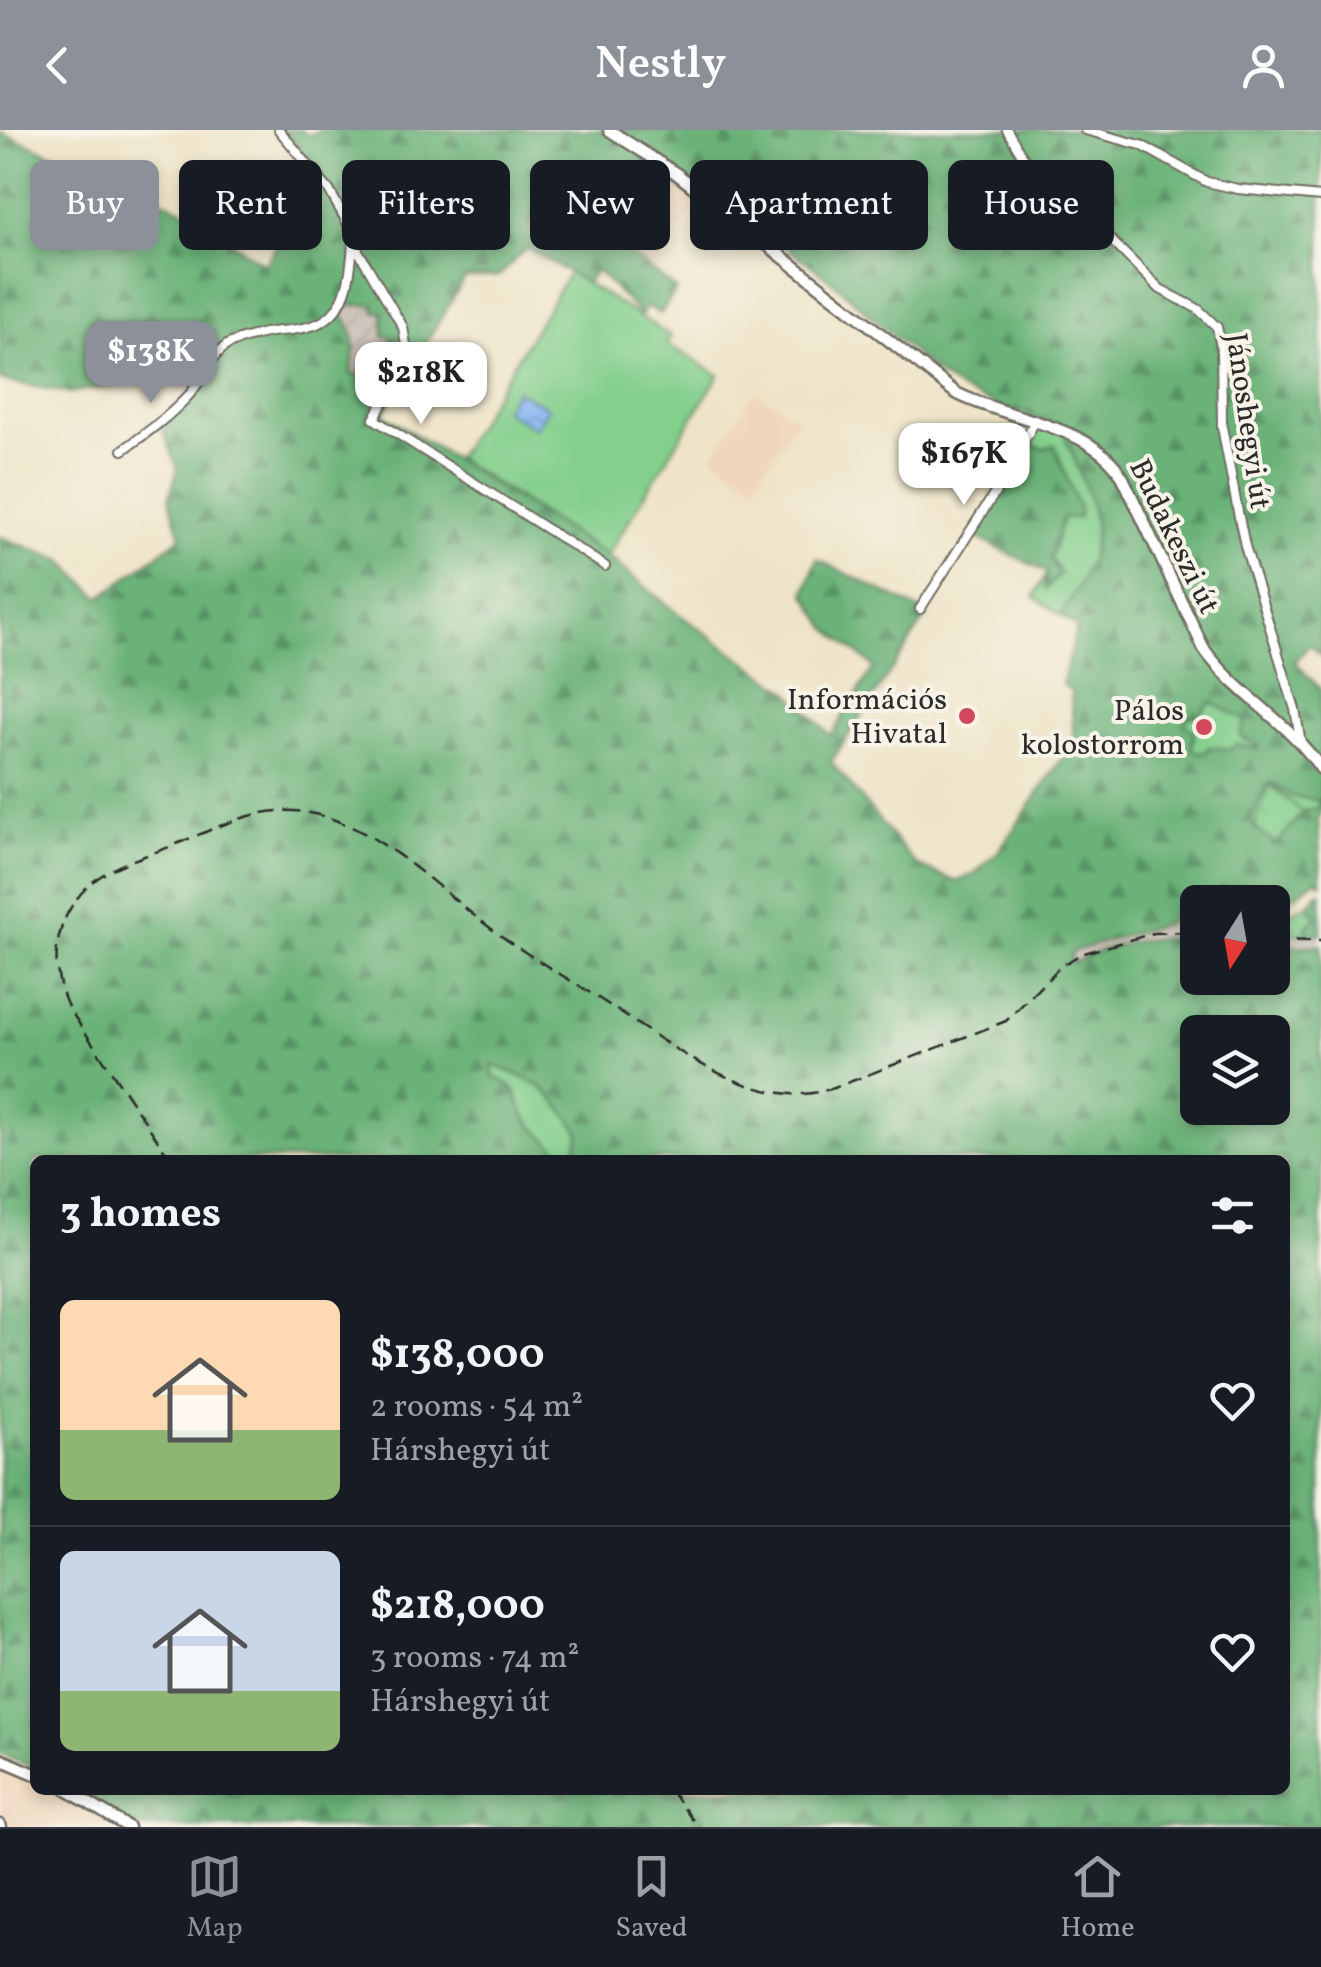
<!DOCTYPE html>
<html lang="en">
<head>
<meta charset="utf-8">
<style>
  body { margin:0; font-family:Vollkorn,serif; background:#20242c; color:#f1f3f6; height:100vh; display:flex; flex-direction:column; font-size:38px; white-space:nowrap }
  * { box-sizing:border-box; margin:0 }
  p { font-size:32px; color:#9ea1a6 }
  .icon { flex:none; width:55px; height:55px; fill:none; stroke:currentColor; stroke-width:2; stroke-linecap:round; stroke-linejoin:round }
  .map { position:relative; flex:1; overflow:hidden }
  .drawer { position:absolute; left:30px; top:1025px; width:1260px; height:640px; display:flex; flex-direction:column; background:#171b24; border-radius:15px; box-shadow:0 5px 15px #0003 }
  .drawer>* { flex:none }
  .guide { position:absolute; left:30px; top:30px; width:1262px; height:90px; display:flex; gap:20px }
  .needle { width:65px; rotate:191deg }
  .controls { position:absolute; left:1180px; top:755px; display:grid; gap:20px }
  .controls a { display:grid; place-items:center; width:110px; height:110px; border-radius:15px; background:#171b24; box-shadow:0 5px 15px #0003; font-size:50px }
  .price { position:absolute; translate:-50% -85px; padding:0 22px; border-radius:20px; background:#fff; color:#222; font-size:32px; line-height:65px; filter:drop-shadow(0 2px 5px #0008) }
  .price::after { content:''; position:absolute; left:50%; top:60px; width:30px; height:22px; margin-left:-15px; background:inherit; clip-path:polygon(0 0,100% 0,50% 100%) }
  .price.on { background:#8c9099; color:#fff }
  ul { padding:0; list-style:none }
  li { display:flex; align-items:center; gap:30px; height:250px; padding:0 30px }
  li+li { border-top:2px solid #363941 }
  li span { display:grid; place-items:center; flex:none; width:280px; height:200px; border-radius:15px; color:#555 }
  li>.icon { margin-inline-start:auto }
  span .icon { width:120px; height:120px; fill:#fffc; stroke-width:1 }
  li b { font-size:42px }
  h2 { display:flex; justify-content:space-between; align-items:center; height:120px; padding:0 30px; font-size:42px }
  .pill { padding:0 35px; border-radius:15px; background:#171b24; box-shadow:0 5px 15px #0003; font-size:35px; line-height:90px }
  .pill.on { background:#8c9099; color:#fff }
  header { display:flex; justify-content:space-between; align-items:center; height:130px; padding:0 30px; background:#8c9099; color:#fff; font-size:45px; font-weight:600 }
  .menu { display:flex; justify-content:space-around; align-items:center; height:140px; border-top:2px solid #363941; background:#171b24; font-size:28px; color:#9ea1a6 }
  .menu a { display:grid; justify-items:center; gap:5px }
  .menu .on { color:#8c9099 }
  .map>svg:first-child { display:block }
  .built { fill:#f0d6bc }
  .industrial { fill:url(#industrial-furrows) }
  .railway { fill:#cec2b9 }
  .green { fill:#83cf8c; stroke:#577d5c; stroke-width:2.5 }
  .forest { fill:url(#forest-firs); stroke:#4a6e52; stroke-width:2.5; fill-rule:evenodd }
  .park { fill:url(#park-crowns); stroke:#577d5c; stroke-width:2.5 }
  .water { fill:url(#water-waves); stroke:#5a7290; stroke-width:2.5 }
  .lines { fill:none; stroke-linecap:round; stroke-linejoin:round }
  .street-casing { stroke:#706c62; stroke-width:12 }
  .secondary-casing { stroke:#706c62; stroke-width:15 }
  .street { stroke:#fff; stroke-width:8 }
  .secondary { stroke:#fff; stroke-width:10 }
  .rail { stroke:#2b2b2b; stroke-width:2.5; stroke-dasharray:15 8; stroke-linecap:butt }
  .poi-dot { fill:#d1495b; stroke:#f7f3e8; stroke-width:4 }
  .labels { text-anchor:middle; stroke-width:8; stroke-linejoin:round; paint-order:stroke }
  .street-label { font-size:30px; fill:#2b2b2b; stroke:#f7f3e8 }
  .poi-label { font-size:30px; fill:#2b2b2b; stroke:#f7f3e8; text-anchor:end }
</style>
</head>
<body>
<header><svg class="icon" aria-label="back" viewBox="0 0 24 24"><path d="M15 5l-7 7 7 7"/></svg>Nestly<svg class="icon" aria-label="person" viewBox="0 0 24 24"><circle cx="12" cy="8" r="4"/><path d="M4 21q1-7 8-7t8 7"/></svg></header>
<div class="map">
<svg width="1321" height="1697" viewBox="0 0 1321 1697">
  <defs>
    <pattern id="industrial-furrows" width="10" height="10" patternUnits="userSpaceOnUse" patternTransform="scale(2.5)"><rect width="10" height="10" fill="#cec2b9"/><path d="M-1 1l2-2M0 10L10 0M9 11l2-2" fill="none" stroke="#b1a79f"/></pattern>
    <pattern id="forest-firs" width="22" height="20" patternUnits="userSpaceOnUse" patternTransform="scale(2.5)"><rect width="22" height="20" fill="#6ab278"/><path d="M5 1l3.5 6h-7zM16 11l3.5 6h-7z" fill="#579163"/></pattern>
    <pattern id="park-crowns" width="20" height="18" patternUnits="userSpaceOnUse" patternTransform="scale(2.5)"><rect width="20" height="18" fill="#83cf8c"/><path d="M2 6a3 3 0 1 1 6 0M12 15a3 3 0 1 1 6 0" fill="none" stroke="#71b279"/></pattern>
    <pattern id="water-waves" width="16" height="10" patternUnits="userSpaceOnUse" patternTransform="scale(2.5)"><rect width="16" height="10" fill="#89b8f4"/><path d="M0 5q4-4 8 0t8 0" fill="none" stroke="#7096c6"/></pattern>
  </defs>
  <rect width="100%" height="100%" fill="#f7f3e8"/>
  <filter id="ink" filterUnits="userSpaceOnUse"><feTurbulence type="fractalNoise" baseFrequency=".01" numOctaves="2"/><feDisplacementMap in="SourceGraphic" scale="20" xChannelSelector="R" yChannelSelector="G"/><feConvolveMatrix kernelMatrix="1 2 1 2 8 2 1 2 1" color-interpolation-filters="sRGB"/></filter>
  <filter id="wash" filterUnits="userSpaceOnUse"><feTurbulence type="fractalNoise" baseFrequency=".0048" numOctaves="4" result="noise"/><feDisplacementMap in="SourceGraphic" scale="40" xChannelSelector="R" yChannelSelector="G"/><feGaussianBlur stdDeviation="2.25" result="paint"/><feColorMatrix in="noise" values="0 0 0 0 0 0 0 0 0 0 0 0 0 0 0 0 0 1.4 0 .05"/><feComposite in="paint" operator="in"/></filter>
  <g filter="url(#wash)">
    <rect width="100%" height="100%" fill="#efe4c8"/>
    <!-- built -->
    <g class="built">
      <path d="M 674,52 L 699,71 L 653,142 L 628,123 Z"/>
      <path d="M 756,261 L 798,289 L 754,354 L 712,326 Z"/>
      <path d="M 0,1633 L 35,1649 L 35,1660 L 56,1660 L 116,1697 L 9,1697 L 0,1682 Z"/>
    </g>
    <!-- industrial -->
    <path class="industrial" d="M 347,175 L 375,175 L 383,182 L 384,207 L 392,207 L 395,228 L 383,247 L 351,245 L 355,218 L 352,197 L 343,186 Z"/>
    <!-- railway -->
    <g class="railway">
      <path d="M 1178,772 L 1197,773 L 1197,810 L 1147,809 L 1070,832 L 1073,821 L 1168,793 Z"/>
      <path d="M 1272,801 L 1321,804 L 1321,815 L 1273,818 Z"/>
    </g>
    <!-- green -->
    <g class="green">
      <path d="M 569,143 L 671,206 L 667,214 L 719,245 L 607,426 L 456,328 Z"/>
      <path d="M 1018,280 L 1061,296 C 1094,379 1117,405 1060,485 L 1034,467 L 1044,448 L 1046,457 L 1058,439 L 1050,429 L 1063,387 L 1044,319 L 1028,314 L 1035,301 L 1012,293 Z"/>
      <path d="M 1210,572 L 1245,590 L 1243,609 L 1260,615 L 1258,619 L 1237,614 L 1230,619 L 1209,617 L 1206,624 L 1196,622 L 1192,617 L 1194,606 L 1184,595 L 1189,587 L 1198,586 Z"/>
      <path d="M 1271,653 L 1288,662 L 1319,669 L 1319,677 L 1261,698 L 1250,692 L 1265,658 Z"/>
      <path d="M 1307,775 L 1317,787 L 1306,797 L 1306,804 L 1273,801 L 1272,786 L 1285,786 Z"/>
      <path d="M 491,935 C 540,951 551,961 580,1003 L 574,1025 L 568,1030 C 556,1016 537,1004 527,989 C 512,966 524,958 493,947 Z"/>
    </g>
    <!-- forest -->
    <g class="forest">
      <path d="M 283,0 L 301,0 L 307,6 L 319,0 L 1321,0 L 1321,525 L 1310,514 L 1295,532 L 1321,560 L 1321,679 L 1318,689 L 1321,753 L 1317,749 C 1298,765 1276,782 1251,771 C 1243,767 1239,761 1230,758 L 1223,761 L 1221,772 L 1179,773 L 1168,793 L 1074,821 L 1070,826 L 1073,833 C 1109,813 1156,805 1197,810 L 1198,848 L 1272,848 L 1273,818 L 1321,815 L 1321,1697 L 135,1697 L 76,1660 L 1285,1660 L 1285,1030 L 35,1030 L 35,1639 L 0,1623 L 0,407 L 62,430 L 100,468 L 181,407 L 169,367 L 178,339 L 160,293 L 192,262 L 204,241 L 197,235 L 168,255 L 143,251 L 68,263 L 0,250 L 0,2 L 183,79 L 265,135 L 301,73 L 312,33 ZM 673,53 L 699,71 L 709,59 L 833,152 L 940,247 L 962,261 L 1010,281 L 1015,279 L 1061,296 C 1094,380 1117,405 1060,485 L 1077,497 L 1062,554 L 1071,561 L 1074,611 L 998,722 L 974,744 L 957,752 L 916,735 L 831,632 L 928,484 L 817,429 L 805,463 L 827,498 L 874,537 L 831,606 L 789,562 L 680,485 L 607,426 L 383,284 L 465,148 L 499,146 L 527,118 L 586,153 L 596,140 L 641,185 L 647,176 L 660,184 L 677,160 L 629,123 ZM 347,175 L 375,175 L 375,182 L 383,182 L 384,207 L 392,207 L 395,228 L 383,247 L 351,244 C 355,222 358,204 343,186 ZM 1211,572 L 1245,590 L 1240,606 L 1259,615 L 1258,619 L 1237,614 L 1230,619 L 1209,617 L 1205,623 L 1196,622 L 1192,617 L 1194,601 L 1184,594 L 1189,587 L 1198,586 ZM 1271,653 L 1293,667 L 1319,670 L 1319,677 L 1302,682 L 1277,713 L 1261,704 L 1250,691 L 1265,658 ZM 1198,902 L 1272,902 L 1272,978 L 1198,978 ZM 492,935 C 540,950 552,962 580,1003 L 574,1025 L 568,1029 C 556,1016 537,1003 527,989 C 512,966 524,958 493,947 Z"/>
      <path d="M 1028,314 L 1044,319 L 1054,315 L 1079,379 L 1079,388 L 1063,387 L 1050,429 L 1060,444 L 1046,459 L 1046,442 L 974,406 Z"/>
      <path d="M 1321,761 L 1321,804 L 1306,804 L 1306,797 L 1317,787 L 1307,775 Z"/>
    </g>
    <!-- park -->
    <path class="park" d="M 1270,655 L 1303,682 L 1277,713 L 1261,704 L 1255,695 Z"/>
    <!-- water -->
    <path class="water" d="M 516,260 L 548,278 L 536,298 L 504,280 Z"/>
  </g>
  <g filter="url(#ink)">
    <g class="lines">
      <!-- street casing -->
      <g class="street-casing">
        <g id="street">
          <path d="M 279,0 L 329,60 L 347,92 L 353,112 L 403,197 L 408,227 L 374,289 L 605,436"/>
          <path d="M 1007,0 L 1032,42 L 1052,66 L 1111,110 L 1160,159 L 1198,179 L 1217,197 L 1221,217 L 1222,297 L 1238,382 L 1245,416 L 1295,579 L 1301,613"/>
          <path d="M 1085,0 L 1141,15 L 1207,52 L 1238,59 L 1321,67"/>
          <path d="M 123,320 C 147,303 170,286 189,265 C 204,249 209,228 227,215 C 238,209 253,206 265,203 C 280,200 296,201 311,196 C 348,186 351,144 353,112"/>
          <path d="M 920,479 L 1004,349 L 1034,293"/>
        </g>
      </g>
      <!-- secondary casing -->
      <g class="secondary-casing">
        <g id="secondary">
          <path d="M 609,0 L 677,44 L 956,263 C 1008,290 1093,294 1123,348 L 1204,519 C 1236,564 1290,592 1321,639"/>
          <path d="M 0,1629 L 35,1644"/>
          <path d="M 67,1660 L 128,1697"/>
          <path d="M 0,1695 L 1,1697"/>
        </g>
      </g>
      <!-- street -->
      <use href="#street" class="street"/>
      <!-- secondary -->
      <use href="#secondary" class="secondary"/>
      <!-- rail -->
      <g class="rail">
        <path d="M 1272,810 L 1321,811"/>
        <path d="M 171,1030 L 68,877 C 49,836 53,793 85,759 C 110,733 147,727 179,713 C 216,698 254,678 295,681 C 373,688 433,756 493,800 C 525,824 561,844 595,866 C 651,901 714,954 782,963 C 800,966 817,963 834,958 L 1006,891 L 1061,836 L 1081,824 L 1154,803 L 1198,802"/>
        <path d="M 670,1660 L 698,1697"/>
      </g>
    </g>
  </g>
  <!-- markers -->
  <g class="poi-dot">
    <circle cx="967" cy="586" r="10"/>
    <circle cx="1204" cy="597" r="10"/>
  </g>
  <g class="labels">
    <!-- street labels -->
    <g class="street-label">
      <text transform="translate(1249 291) rotate(82)" y="10">Jánoshegyi út</text>
      <text transform="translate(1175 406) rotate(64)" y="10">Budakeszi út</text>
    </g>
    <!-- poi labels -->
    <g class="poi-label">
      <text x="947" y="579">Információs<tspan x="947" dy="34">Hivatal</tspan></text>
      <text x="1184" y="590">Pálos<tspan x="1184" dy="34">kolostorrom</tspan></text>
    </g>
  </g>
</svg>
<div class="controls">
<a><svg class="needle" viewBox="-14 -14 28 28"><path d="M0-13l5 13h-10z" fill="#e53935"/><path d="M0 13l5-13h-10z" fill="#9ea1a6"/></svg></a>
<a><svg class="icon" aria-label="layers" viewBox="0 0 24 24"><path d="M12 4l9 5-9 5-9-5zM3 14l9 5 9-5"/></svg></a>
</div>
<b class="price on" style="left:151px;top:276px">$138K</b>
<b class="price" style="left:421px;top:297px">$218K</b>
<b class="price" style="left:964px;top:378px">$167K</b>
<div class="guide">
<a class="pill on">Buy</a>
<a class="pill">Rent</a>
<a class="pill">Filters</a>
<a class="pill">New</a>
<a class="pill">Apartment</a>
<a class="pill">House</a>
</div>
<section class="drawer">
<h2>3 homes<svg class="icon" aria-label="filters" viewBox="0 0 24 24"><path d="M4 7h16M4 17h16"/><circle cx="9" cy="7" r="2"/><circle cx="15" cy="17" r="2"/></svg></h2>
<ul>
<li><span style="background:linear-gradient(#ffd9b3 65%,#8fb573 0)"><svg class="icon" aria-label="home" viewBox="0 0 24 24"><path d="M3 11l9-7 9 7M6 9v11h12V9"/></svg></span><div><b>$138,000</b><p>2 rooms · 54 m²</p><p>Hárshegyi út</p></div><svg class="icon" aria-label="heart" viewBox="0 0 24 24"><path d="M12 20l-8-8c-3-5 5-10 8-4 3-6 11-1 8 4z"/></svg></li>
<li><span style="background:linear-gradient(#c9d6e8 70%,#8fb573 0)"><svg class="icon" aria-label="home" viewBox="0 0 24 24"><path d="M3 11l9-7 9 7M6 9v11h12V9"/></svg></span><div><b>$218,000</b><p>3 rooms · 74 m²</p><p>Hárshegyi út</p></div><svg class="icon" aria-label="heart" viewBox="0 0 24 24"><path d="M12 20l-8-8c-3-5 5-10 8-4 3-6 11-1 8 4z"/></svg></li>
</ul>
</section>
</div>
<nav class="menu">
<a class="on"><svg class="icon" aria-label="map" viewBox="0 0 24 24"><path d="M3 6l6-2 6 2 6-2v14l-6 2-6-2-6 2zM9 4v14M15 6v14"/></svg>Map</a>
<a><svg class="icon" aria-label="saved" viewBox="0 0 24 24"><path d="M7 4h10v16l-5-4-5 4z"/></svg>Saved</a>
<a><svg class="icon" aria-label="home" viewBox="0 0 24 24"><path d="M3 11l9-7 9 7M6 9v11h12V9"/></svg>Home</a>
</nav>
</body>
</html>
